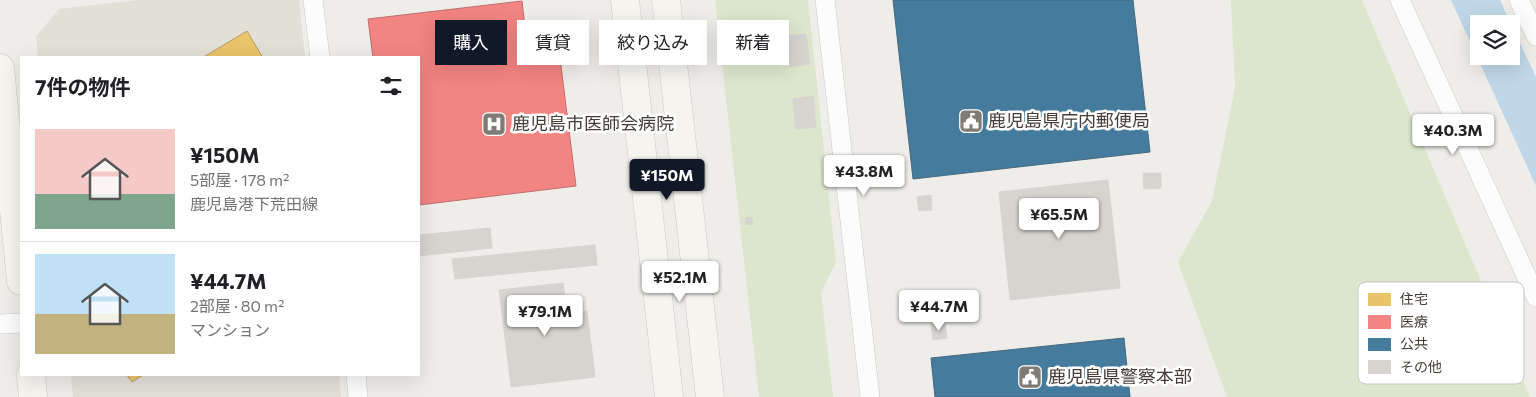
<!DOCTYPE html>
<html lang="ja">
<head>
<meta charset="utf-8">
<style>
  body { margin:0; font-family:Commissioner,"Noto Sans JP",sans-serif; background:#f6f6f6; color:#202124; height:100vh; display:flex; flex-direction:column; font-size:19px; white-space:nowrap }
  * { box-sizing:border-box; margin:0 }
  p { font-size:16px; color:#757577 }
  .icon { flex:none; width:28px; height:28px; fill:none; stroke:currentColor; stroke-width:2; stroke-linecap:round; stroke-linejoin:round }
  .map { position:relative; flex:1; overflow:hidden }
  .side { position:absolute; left:20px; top:56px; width:400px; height:320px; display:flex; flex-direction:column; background:#fff; border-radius:0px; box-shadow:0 5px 20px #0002 }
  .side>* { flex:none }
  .banner { position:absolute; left:435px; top:20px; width:475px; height:45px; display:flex; gap:10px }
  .controls { position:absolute; left:1470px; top:15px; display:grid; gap:10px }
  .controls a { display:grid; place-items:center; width:50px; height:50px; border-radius:0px; background:#fff; box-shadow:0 5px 20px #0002; font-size:25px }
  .price { position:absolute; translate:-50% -42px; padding:0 11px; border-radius:5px; background:#fff; color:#222; font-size:16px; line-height:32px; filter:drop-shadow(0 1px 2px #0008) }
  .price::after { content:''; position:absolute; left:50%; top:30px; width:15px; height:11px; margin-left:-8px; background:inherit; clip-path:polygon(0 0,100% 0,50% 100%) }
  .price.current { background:#111827; color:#fff }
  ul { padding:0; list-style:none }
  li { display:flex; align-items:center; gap:15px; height:125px; padding:0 15px }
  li+li { border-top:1px solid #e0e0e0 }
  li span { display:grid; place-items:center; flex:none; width:140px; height:100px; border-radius:0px; color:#555 }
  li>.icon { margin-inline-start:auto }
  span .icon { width:60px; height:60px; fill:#fffc; stroke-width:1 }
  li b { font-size:21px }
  h2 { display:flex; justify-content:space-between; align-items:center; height:60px; padding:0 15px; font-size:21px }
  .pill { padding:0 18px; border-radius:0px; background:#fff; box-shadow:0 5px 20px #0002; font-size:18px; line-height:45px }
  .pill.current { background:#111827; color:#fff }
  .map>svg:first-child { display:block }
  .residential { fill:#e2dfd7 }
  .green { fill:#dce6cc }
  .water { fill:#bfd7e8 }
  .homes { fill:#e9c46a; stroke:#b79c5b }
  .health { fill:#f28482; stroke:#be6f6c }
  .public { fill:#457b9d; stroke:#44697e }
  .building { fill:#d7d4d0; stroke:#d7d4cf }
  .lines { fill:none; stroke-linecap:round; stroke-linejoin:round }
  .street-casing { stroke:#cccac7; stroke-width:20 }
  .secondary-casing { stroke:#ccc9c1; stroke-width:29 }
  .street { stroke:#fdfcfc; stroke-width:19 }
  .secondary { stroke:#f5f4ef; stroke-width:28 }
  .labels { text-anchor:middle; stroke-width:5; stroke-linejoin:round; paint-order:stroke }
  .poi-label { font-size:18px; fill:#433e37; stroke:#fff; text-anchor:start }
  .key { fill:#fff; stroke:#c7c5c3; stroke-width:1 }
  .key-label { font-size:14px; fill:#433e37 }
</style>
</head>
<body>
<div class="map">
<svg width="1536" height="397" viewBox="0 0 1536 397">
  <rect width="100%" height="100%" fill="#efede9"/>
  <!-- residential -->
  <g class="residential">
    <path d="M 137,0 L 299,0 L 305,57 L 38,57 L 36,36 L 59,9 Z"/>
    <path d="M 71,375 L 339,375 L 341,397 L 73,397 Z"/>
  </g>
  <!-- green -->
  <g class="green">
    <path d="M 715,0 L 808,0 L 836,263 L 821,292 L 833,397 L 759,397 Z"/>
    <path d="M 1231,0 L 1362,0 L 1530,397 L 1227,397 L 1178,262 L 1212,201 L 1235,88 Z"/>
  </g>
  <!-- water -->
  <path class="water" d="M 1451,0 L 1500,0 L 1511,24 L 1479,24 L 1479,56 L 1511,56 L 1511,24 L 1536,77 L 1536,186 Z"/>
  <!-- homes -->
  <g class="homes">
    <path d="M 247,31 L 263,58 L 202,58 Z"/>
    <path d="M 127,375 L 143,375 L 132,382 Z"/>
  </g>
  <!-- health -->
  <path class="health" d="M 522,1 L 529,62 L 560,58 L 576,186 L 419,205 L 419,58 L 373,58 L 368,19 Z"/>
  <!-- public -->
  <g class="public">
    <path d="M 893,0 L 1133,0 L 1150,152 L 913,179 Z"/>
    <path d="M 1124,338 L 1130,397 L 935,397 L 931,358 Z"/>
  </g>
  <!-- building -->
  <g class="building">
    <path d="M 806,34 L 810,64 L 790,67 L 786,36 Z"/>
    <path d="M 813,96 L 816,127 L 796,129 L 793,99 Z"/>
    <path d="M 1143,173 L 1161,173 L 1161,188 L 1144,189 Z"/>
    <path d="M 1108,180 L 1120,288 L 1010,300 L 999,192 Z"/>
    <path d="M 931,195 L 932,210 L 919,211 L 917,197 Z"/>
    <circle cx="749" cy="221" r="4"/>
    <path d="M 490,228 L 492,248 L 419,256 L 419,235 Z"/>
    <path d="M 595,245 L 597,265 L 455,279 L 452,259 Z"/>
    <path d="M 563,283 L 567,313 L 587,311 L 595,377 L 511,387 L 499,290 Z"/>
    <path d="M 945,324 L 947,338 L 933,340 L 931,325 Z"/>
  </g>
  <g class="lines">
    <!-- street casing -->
    <g class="street-casing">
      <g id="street">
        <path d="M 313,0 L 320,58"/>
        <path d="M 825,0 L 870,397"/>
        <path d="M 1400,0 L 1536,297"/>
        <path d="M 1519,0 L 1536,36"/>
        <path d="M 0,324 L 21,323"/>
        <path d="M 356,375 L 358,397"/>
      </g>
    </g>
    <!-- secondary casing -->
    <g class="secondary-casing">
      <g id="secondary">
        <path d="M 625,0 L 669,397"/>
        <path d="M 666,0 L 710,397"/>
        <path d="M 0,68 L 21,281"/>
        <path d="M 31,375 L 33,397"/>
      </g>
    </g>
    <!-- street -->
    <use href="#street" class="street"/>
    <!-- secondary -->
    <use href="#secondary" class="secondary"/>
  </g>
  <!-- icons -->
  <defs>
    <g id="civic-square" transform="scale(1.25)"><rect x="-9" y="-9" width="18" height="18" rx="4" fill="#7f7b75" stroke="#fff"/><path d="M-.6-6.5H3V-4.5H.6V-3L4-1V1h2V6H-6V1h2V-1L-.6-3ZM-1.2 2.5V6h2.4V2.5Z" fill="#fff"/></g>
    <g id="hospital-square" transform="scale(1.25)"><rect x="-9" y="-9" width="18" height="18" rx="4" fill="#7f7b75" stroke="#fff"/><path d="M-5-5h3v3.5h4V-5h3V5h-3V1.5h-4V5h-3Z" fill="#fff"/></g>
  </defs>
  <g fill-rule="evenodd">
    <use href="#civic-square" x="971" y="121"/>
    <use href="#hospital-square" x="494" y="124"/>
    <use href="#civic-square" x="1030" y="377"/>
  </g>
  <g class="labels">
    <!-- poi labels -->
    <g class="poi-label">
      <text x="988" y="127">鹿児島県庁内郵便局</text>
      <text x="512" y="130">鹿児島市医師会病院</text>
      <text x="1048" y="383">鹿児島県警察本部</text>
    </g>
  </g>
  <!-- legend -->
  <rect x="1358" y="282" width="166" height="102" rx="8" class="key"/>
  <rect x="1368" y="293" width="23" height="13" fill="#e9c46a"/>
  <rect x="1368" y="315" width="23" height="14" fill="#f28482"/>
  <rect x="1368" y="338" width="23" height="13" fill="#457b9d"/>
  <rect x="1368" y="360" width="23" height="14" fill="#d7d4d0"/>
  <g class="key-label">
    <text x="1400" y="304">住宅</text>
    <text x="1400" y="327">医療</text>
    <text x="1400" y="349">公共</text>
    <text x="1400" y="372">その他</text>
  </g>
</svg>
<div class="controls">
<a><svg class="icon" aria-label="layers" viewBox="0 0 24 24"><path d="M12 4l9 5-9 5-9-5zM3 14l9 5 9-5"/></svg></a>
</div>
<b class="price" style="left:1453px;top:156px">¥40.3M</b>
<b class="price" style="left:864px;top:197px">¥43.8M</b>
<b class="price current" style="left:667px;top:201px">¥150M</b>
<b class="price" style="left:1059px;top:240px">¥65.5M</b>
<b class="price" style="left:680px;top:303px">¥52.1M</b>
<b class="price" style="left:939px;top:332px">¥44.7M</b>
<b class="price" style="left:545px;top:337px">¥79.1M</b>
<div class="banner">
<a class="pill current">購入</a>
<a class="pill">賃貸</a>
<a class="pill">絞り込み</a>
<a class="pill">新着</a>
</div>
<section class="side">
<h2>7件の物件<svg class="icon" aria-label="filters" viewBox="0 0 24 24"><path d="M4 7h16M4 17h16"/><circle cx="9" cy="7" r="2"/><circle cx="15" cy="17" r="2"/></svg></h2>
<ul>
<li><span style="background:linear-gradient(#f6c9c9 65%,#7fa58c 0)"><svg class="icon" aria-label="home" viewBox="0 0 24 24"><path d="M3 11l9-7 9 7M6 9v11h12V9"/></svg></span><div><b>¥150M</b><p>5部屋 · 178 m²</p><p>鹿児島港下荒田線</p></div></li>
<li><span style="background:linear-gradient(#bfe0f5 60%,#c2b280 0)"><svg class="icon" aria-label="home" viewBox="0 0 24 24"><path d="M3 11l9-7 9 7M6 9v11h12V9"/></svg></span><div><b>¥44.7M</b><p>2部屋 · 80 m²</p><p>マンション</p></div></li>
</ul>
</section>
</div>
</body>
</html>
